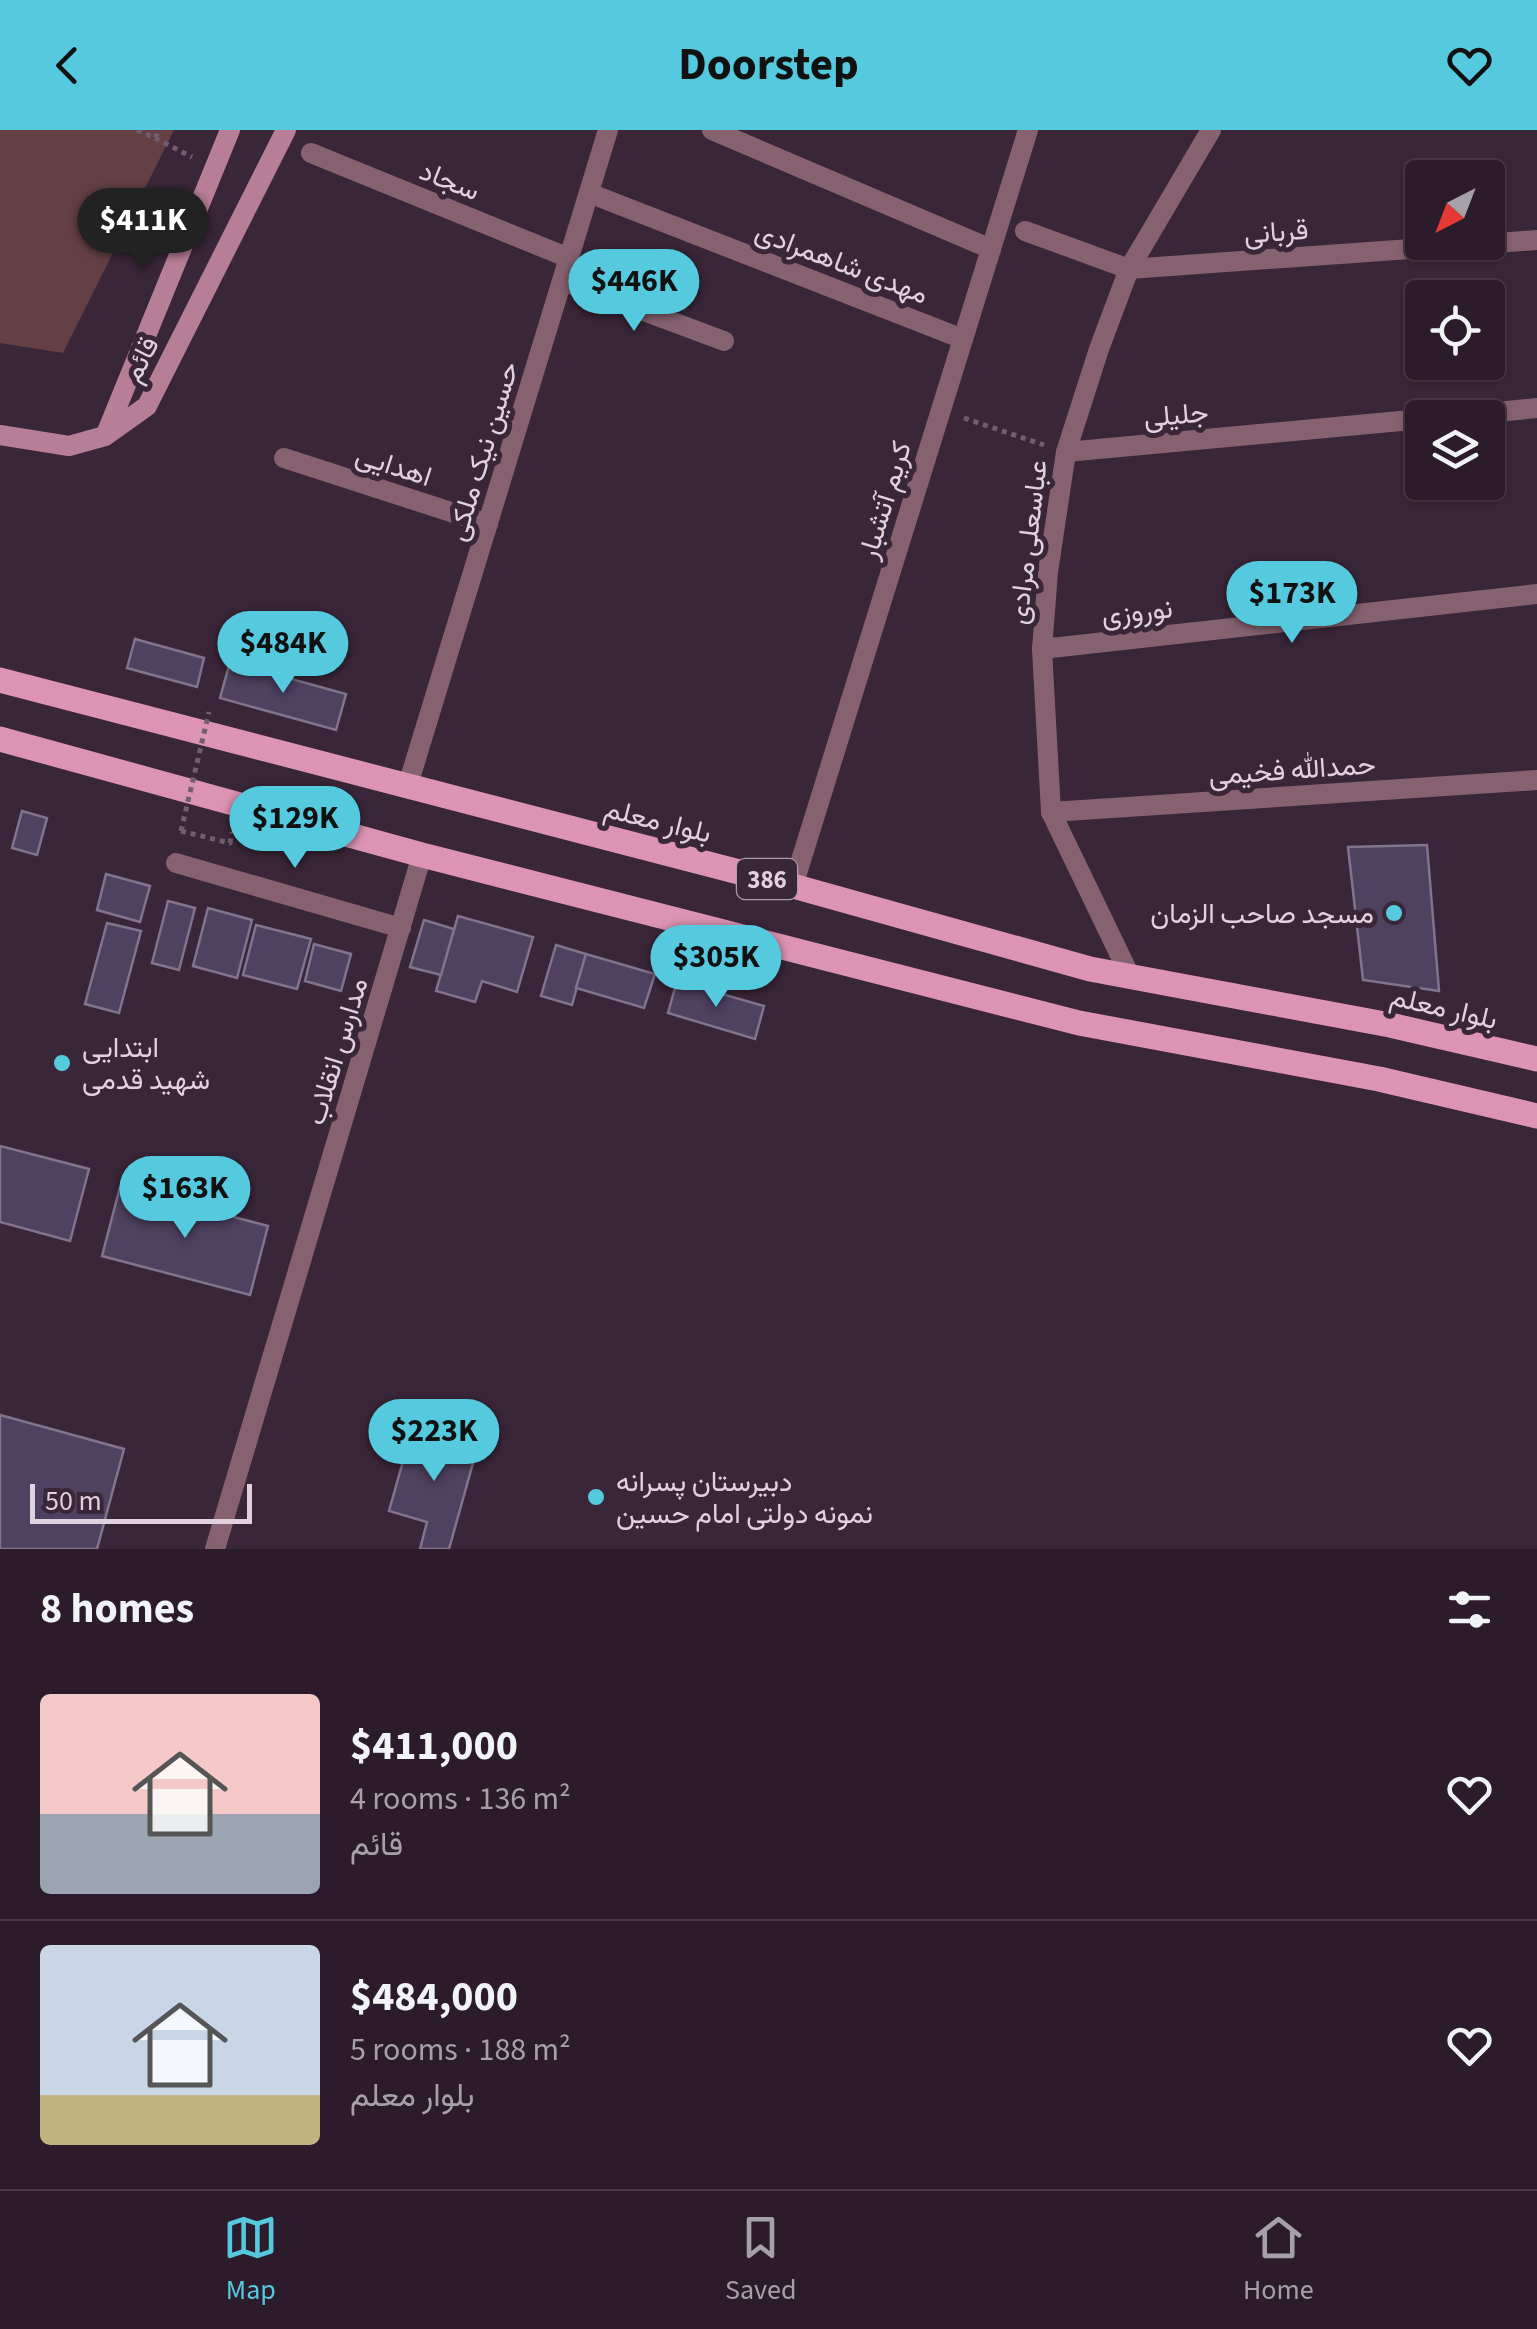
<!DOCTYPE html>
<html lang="en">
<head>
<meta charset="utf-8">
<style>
  body { margin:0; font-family:"Source Sans 3",Vazirmatn,sans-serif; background:#382937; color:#f1f3f6; height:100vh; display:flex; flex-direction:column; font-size:38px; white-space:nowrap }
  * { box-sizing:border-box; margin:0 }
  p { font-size:32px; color:#a6a1a9 }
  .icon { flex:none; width:55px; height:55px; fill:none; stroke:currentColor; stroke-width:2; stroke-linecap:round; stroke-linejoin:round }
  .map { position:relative; height:1419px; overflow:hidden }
  .panel { display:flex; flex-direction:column; background:#2c1c2b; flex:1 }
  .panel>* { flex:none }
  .needle { width:65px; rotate:222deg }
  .fabs { position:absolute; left:1405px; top:30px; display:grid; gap:20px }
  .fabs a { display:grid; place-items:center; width:100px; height:100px; border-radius:10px; background:#2c1c2b; box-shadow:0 2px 8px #0004,0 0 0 2px #483a47; font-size:50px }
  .scale { position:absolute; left:30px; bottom:25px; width:222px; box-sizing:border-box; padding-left:10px; border:5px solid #dfd2de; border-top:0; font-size:28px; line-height:35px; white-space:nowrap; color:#dfd2de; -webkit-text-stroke:8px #3a2639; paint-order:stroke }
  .price { position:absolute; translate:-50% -85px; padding:0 22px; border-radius:35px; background:#55cadf; color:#111; font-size:32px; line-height:65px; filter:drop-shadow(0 2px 5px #0008) }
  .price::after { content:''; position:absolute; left:50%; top:60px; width:30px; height:22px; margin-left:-15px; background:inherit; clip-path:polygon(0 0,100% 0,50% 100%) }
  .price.selected { background:#222; color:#fff }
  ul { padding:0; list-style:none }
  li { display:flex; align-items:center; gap:30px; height:250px; padding:0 40px }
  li+li { border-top:2px solid #483a47 }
  li span { display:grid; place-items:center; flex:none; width:280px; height:200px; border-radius:10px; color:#555 }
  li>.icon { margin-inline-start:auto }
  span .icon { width:120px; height:120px; fill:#fffc; stroke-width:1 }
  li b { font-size:42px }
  h2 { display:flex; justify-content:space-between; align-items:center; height:120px; padding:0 40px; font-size:42px }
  header { display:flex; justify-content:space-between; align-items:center; height:130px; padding:0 40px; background:#55cadf; color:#111; font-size:45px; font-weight:700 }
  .dock { display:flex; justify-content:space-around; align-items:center; height:140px; border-top:2px solid #483a47; background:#2c1c2b; font-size:28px; color:#a6a1a9 }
  .dock a { display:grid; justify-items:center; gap:5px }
  .dock .selected { color:#55cadf }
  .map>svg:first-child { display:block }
  .green { fill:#634043 }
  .building { fill:#4f4160; stroke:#80748f; stroke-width:2.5 }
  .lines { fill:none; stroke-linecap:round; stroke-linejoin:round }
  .path { stroke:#705e6f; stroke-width:5; stroke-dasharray:5 5; stroke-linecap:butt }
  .minor { stroke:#866271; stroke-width:20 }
  .tertiary { stroke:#866271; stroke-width:20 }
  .secondary { stroke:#b77e97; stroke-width:20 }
  .primary { stroke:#dd94b4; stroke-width:25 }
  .path-bridge { stroke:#705e6f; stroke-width:5; stroke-dasharray:5 5; stroke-linecap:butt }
  .poi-dot { fill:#55cadf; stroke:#3a2639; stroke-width:4 }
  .labels { text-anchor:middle; stroke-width:10; stroke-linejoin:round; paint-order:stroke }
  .shield { fill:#3a2639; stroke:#ae9eac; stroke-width:2.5 }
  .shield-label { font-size:25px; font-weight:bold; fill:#dfd2de }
  .street-label { font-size:28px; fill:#dfd2de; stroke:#3a2639 }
  .poi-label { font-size:28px; fill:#dfd2de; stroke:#3a2639; text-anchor:start }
</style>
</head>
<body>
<header><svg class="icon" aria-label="back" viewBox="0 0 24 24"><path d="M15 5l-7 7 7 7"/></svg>Doorstep<svg class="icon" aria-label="heart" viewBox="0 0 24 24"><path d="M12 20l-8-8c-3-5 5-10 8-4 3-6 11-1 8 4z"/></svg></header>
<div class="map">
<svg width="1537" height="1419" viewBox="0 0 1537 1419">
  <rect width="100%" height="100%" fill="#3a2639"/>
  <!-- green -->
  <path class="green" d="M 0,0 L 174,0 L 63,223 L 0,213 Z"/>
  <!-- building -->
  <g class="building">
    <path d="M 135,509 L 204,528 L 197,557 L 127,538 Z"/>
    <path d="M 230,532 L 346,564 L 336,600 L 220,568 Z"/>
    <path d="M 22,681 L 47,688 L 37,725 L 12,718 Z"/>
    <path d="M 1427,715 L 1439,861 L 1363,850 L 1348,717 Z"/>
    <path d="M 106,744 L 150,756 L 140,792 L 97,780 Z"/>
    <path d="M 168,771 L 195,778 L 179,840 L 152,833 Z"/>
    <path d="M 208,778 L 252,790 L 237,848 L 193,836 Z"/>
    <path d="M 458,786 L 533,807 L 517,862 L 482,851 L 475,872 L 436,861 Z"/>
    <path d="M 424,790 L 454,799 L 441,845 L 410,837 Z"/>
    <path d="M 107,793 L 141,801 L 119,883 L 85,874 Z"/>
    <path d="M 256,795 L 311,809 L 297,859 L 243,845 Z"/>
    <path d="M 314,814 L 351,824 L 341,861 L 305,851 Z"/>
    <path d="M 556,815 L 586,824 L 572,875 L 541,866 Z"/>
    <path d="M 586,824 L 655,844 L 644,878 L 576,858 Z"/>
    <path d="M 677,851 L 764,876 L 755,909 L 668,883 Z"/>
    <path d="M 0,1016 L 89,1039 L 70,1111 L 0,1092 Z"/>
    <path d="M 120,1057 L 268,1096 L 250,1165 L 102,1126 Z"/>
    <path d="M 0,1285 L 124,1319 L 97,1419 L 0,1419 Z"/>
    <path d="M 413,1296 L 478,1315 L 449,1419 L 420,1419 L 427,1392 L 389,1381 Z"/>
  </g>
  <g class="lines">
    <!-- path -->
    <g class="path">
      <path d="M 137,0 L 155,8 L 159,0"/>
      <path d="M 155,8 L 192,27"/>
      <path d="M 964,288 L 1044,315"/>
      <path d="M 181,701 L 230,713 L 232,702"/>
    </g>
    <!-- minor -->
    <g class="minor">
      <path d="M 712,0 L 991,119"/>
      <path d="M 311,23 L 569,128"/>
      <path d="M 589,63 L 963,209"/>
      <path d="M 1025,101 L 1129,139 L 1537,110"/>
      <path d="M 563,151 L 724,211"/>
      <path d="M 1435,288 L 1537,278"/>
      <path d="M 1066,322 L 1422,289"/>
      <path d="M 284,328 L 488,394"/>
      <path d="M 1042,519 L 1537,464"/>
      <path d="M 1051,682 L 1537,650"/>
      <path d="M 176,733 L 401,798"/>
      <path d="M 1130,846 L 1051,682 L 1042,519 L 1048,442 L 1066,322 L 1099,219 L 1129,139 L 1211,0"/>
      <path d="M 215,1419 L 422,725"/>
    </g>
    <!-- tertiary -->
    <g class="tertiary">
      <path d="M 407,658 L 608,0"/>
      <path d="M 793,756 L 1028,0"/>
    </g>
    <!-- secondary -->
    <g class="secondary">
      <path d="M 106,304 L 230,0"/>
      <path d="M 0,305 L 69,316 L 105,306 L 147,276 L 286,0"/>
    </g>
    <!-- primary -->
    <g class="primary">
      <path d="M 0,550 L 793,756 L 1090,839 L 1390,895 L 1537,929"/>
      <path d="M 0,609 L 422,725 L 1079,893 L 1379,949 L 1537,986"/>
    </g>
    <!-- path-bridge -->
    <path class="path-bridge" d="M 181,701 L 209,582"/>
  </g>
  <!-- markers -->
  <g class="poi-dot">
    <circle cx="1394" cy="783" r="10"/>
    <circle cx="62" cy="933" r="10"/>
    <circle cx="596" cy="1367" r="10"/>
  </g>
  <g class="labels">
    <!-- shield labels -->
    <rect class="shield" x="737" y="729" width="60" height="40" rx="8"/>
    <g class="shield-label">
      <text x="767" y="758">386</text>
    </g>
    <!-- street labels -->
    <g class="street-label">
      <text transform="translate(450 50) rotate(22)" y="10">سجاد</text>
      <text transform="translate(1276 101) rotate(-4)" y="10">قربانی</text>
      <text transform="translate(842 132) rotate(21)" y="10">مهدی شاهمرادی</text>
      <text transform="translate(140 229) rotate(-63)" y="10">قائم</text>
      <text transform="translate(1176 284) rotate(-5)" y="10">جلیلی</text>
      <text transform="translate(482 321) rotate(-73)" y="10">حسین نیک ملکی</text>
      <text transform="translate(394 335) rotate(18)" y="10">اهدایی</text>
      <text transform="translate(884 370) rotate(-73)" y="10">کریم آتشبار</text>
      <text transform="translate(1027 412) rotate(-83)" y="10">عباسعلی مرادی</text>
      <text transform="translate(1137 481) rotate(-6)" y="10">نوروزی</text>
      <text transform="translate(1292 639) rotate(-4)" y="10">حمدالله فخیمی</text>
      <text transform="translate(658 690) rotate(14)" y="10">بلوار معلم</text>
      <text transform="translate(1444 877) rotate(13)" y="10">بلوار معلم</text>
      <text transform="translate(336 921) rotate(-73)" y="10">مدارس انقلاب</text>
    </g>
    <!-- poi labels -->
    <g class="poi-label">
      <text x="1374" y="793" text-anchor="end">مسجد صاحب الزمان</text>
      <text x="82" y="927">ابتدایی<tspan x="82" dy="32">شهید قدمی</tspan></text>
      <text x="616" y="1361">دبیرستان پسرانه<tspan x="616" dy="32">نمونه دولتی امام حسین</tspan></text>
    </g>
  </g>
</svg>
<div class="fabs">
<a><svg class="needle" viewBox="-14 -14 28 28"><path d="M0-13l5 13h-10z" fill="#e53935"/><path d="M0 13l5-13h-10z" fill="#a6a1a9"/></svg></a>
<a><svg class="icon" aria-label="locate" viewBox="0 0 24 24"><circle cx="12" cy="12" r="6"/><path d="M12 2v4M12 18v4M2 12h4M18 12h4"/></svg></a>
<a><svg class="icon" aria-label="layers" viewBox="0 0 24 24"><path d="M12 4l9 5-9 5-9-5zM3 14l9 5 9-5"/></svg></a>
</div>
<div class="scale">50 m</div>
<b class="price selected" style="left:143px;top:143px">$411K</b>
<b class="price" style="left:634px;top:204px">$446K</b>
<b class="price" style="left:1292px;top:516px">$173K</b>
<b class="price" style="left:283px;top:566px">$484K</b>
<b class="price" style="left:295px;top:741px">$129K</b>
<b class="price" style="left:716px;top:880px">$305K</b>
<b class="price" style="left:185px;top:1111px">$163K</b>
<b class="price" style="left:434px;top:1354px">$223K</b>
</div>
<section class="panel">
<h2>8 homes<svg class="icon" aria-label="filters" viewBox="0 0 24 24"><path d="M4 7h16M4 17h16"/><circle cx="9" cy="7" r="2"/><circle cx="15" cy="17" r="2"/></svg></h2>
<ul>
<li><span style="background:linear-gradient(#f6c9c9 60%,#9aa5b1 0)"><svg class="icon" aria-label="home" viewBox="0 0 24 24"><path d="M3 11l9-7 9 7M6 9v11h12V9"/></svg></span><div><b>$411,000</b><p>4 rooms · 136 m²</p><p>قائم</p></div><svg class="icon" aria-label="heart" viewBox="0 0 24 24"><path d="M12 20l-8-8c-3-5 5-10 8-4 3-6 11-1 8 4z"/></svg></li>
<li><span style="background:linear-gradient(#c9d6e8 75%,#c2b280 0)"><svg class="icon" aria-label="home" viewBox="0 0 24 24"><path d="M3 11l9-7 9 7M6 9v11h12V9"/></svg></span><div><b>$484,000</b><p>5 rooms · 188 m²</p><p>بلوار معلم</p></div><svg class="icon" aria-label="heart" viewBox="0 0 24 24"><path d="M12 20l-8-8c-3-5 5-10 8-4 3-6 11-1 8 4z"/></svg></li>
</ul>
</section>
<nav class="dock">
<a class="selected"><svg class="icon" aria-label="map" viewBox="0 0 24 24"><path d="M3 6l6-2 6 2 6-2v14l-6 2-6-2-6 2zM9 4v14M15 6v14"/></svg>Map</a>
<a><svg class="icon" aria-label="saved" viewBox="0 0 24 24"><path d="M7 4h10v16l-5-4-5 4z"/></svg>Saved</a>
<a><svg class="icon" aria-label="home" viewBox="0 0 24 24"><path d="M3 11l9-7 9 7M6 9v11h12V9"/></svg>Home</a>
</nav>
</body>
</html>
